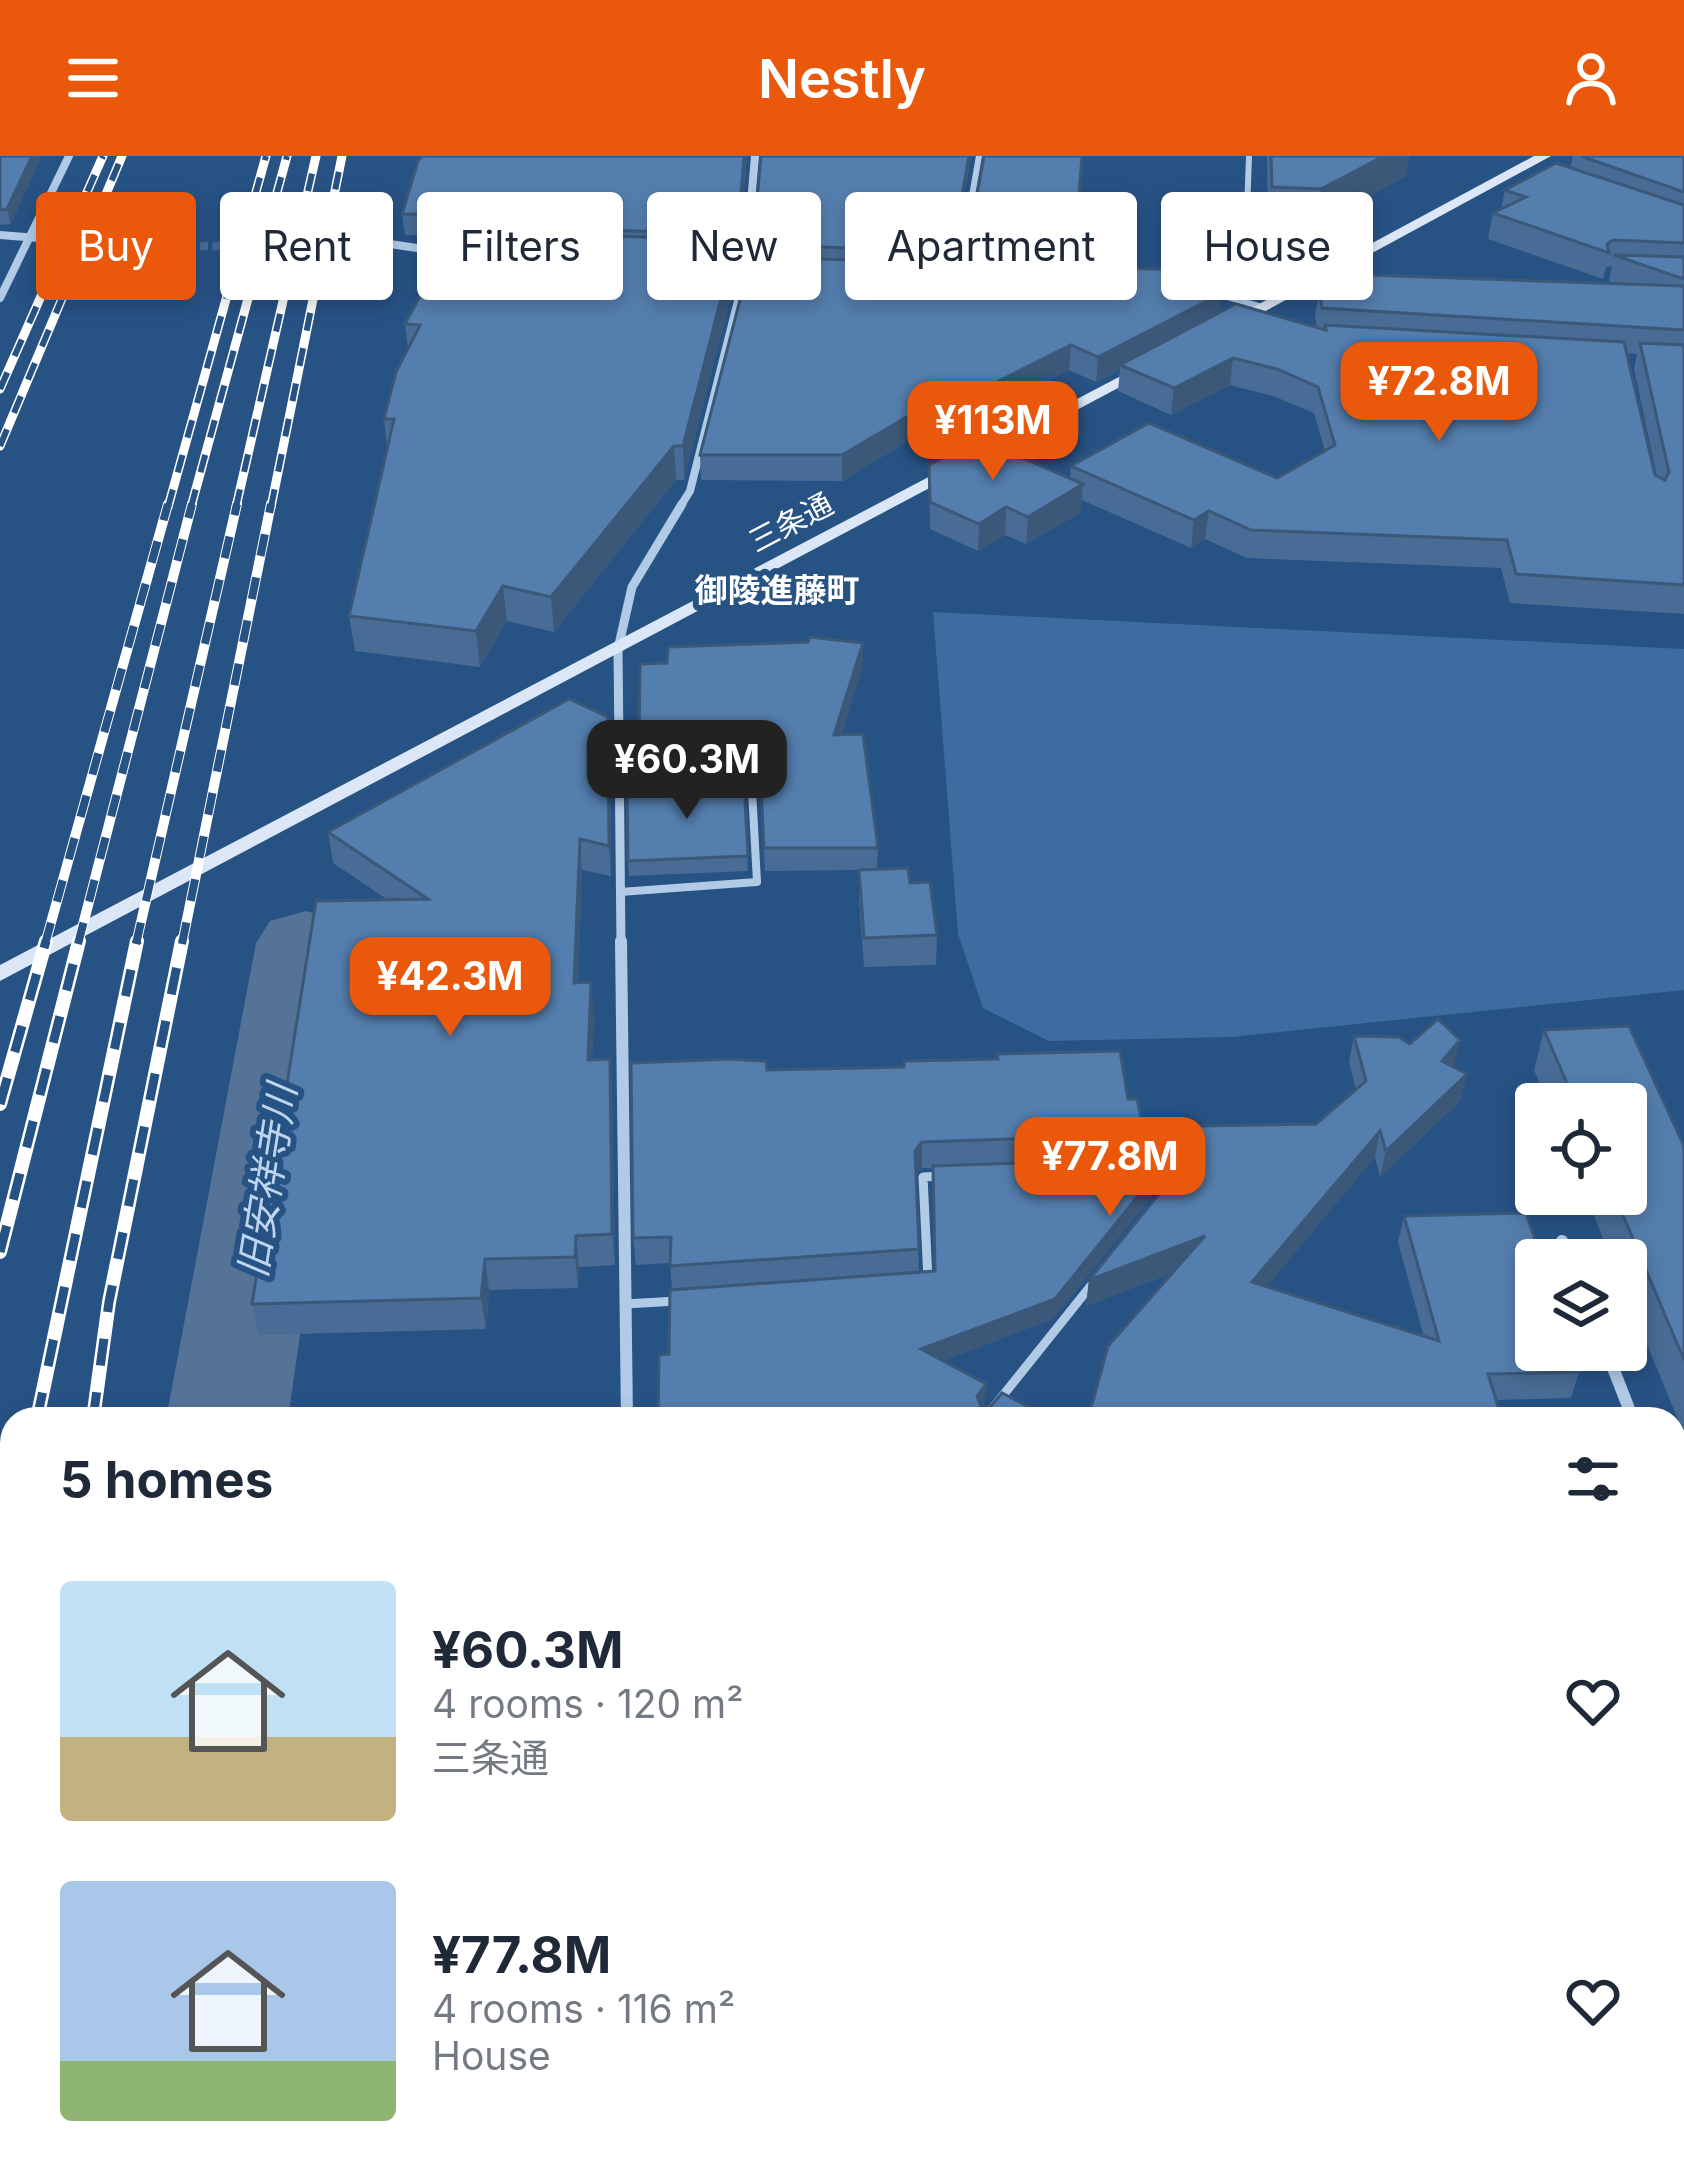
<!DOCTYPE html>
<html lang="en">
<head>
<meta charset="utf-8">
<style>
  body { margin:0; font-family:Inter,"Noto Sans JP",sans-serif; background:#f6f6f7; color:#1f2937; height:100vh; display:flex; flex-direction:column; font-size:45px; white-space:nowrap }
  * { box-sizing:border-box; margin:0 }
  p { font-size:39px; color:#747a83 }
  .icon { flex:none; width:66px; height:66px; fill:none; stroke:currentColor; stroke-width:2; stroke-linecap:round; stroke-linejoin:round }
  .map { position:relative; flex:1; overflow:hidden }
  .drawer { position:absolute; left:0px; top:1251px; width:1686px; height:771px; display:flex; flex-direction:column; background:#fff; border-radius:36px 36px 0 0; box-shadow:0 6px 18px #0003 }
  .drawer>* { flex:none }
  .guide { position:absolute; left:36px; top:36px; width:1614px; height:108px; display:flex; gap:24px }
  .tools { position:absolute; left:1515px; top:927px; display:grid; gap:24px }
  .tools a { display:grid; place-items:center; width:132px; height:132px; border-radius:12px; background:#fff; box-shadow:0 6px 18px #0003; font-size:60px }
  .price { position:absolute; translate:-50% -102px; padding:0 27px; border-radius:24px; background:#ea580c; color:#fff; font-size:39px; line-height:78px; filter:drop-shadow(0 3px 6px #0008) }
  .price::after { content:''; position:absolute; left:50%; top:72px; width:36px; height:27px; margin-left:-18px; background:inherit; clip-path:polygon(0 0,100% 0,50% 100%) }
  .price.current { background:#222; color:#fff }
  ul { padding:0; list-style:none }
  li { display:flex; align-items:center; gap:36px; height:300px; padding:0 60px }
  li span { display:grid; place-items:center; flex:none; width:336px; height:240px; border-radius:12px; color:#555 }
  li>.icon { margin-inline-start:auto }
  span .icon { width:144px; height:144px; fill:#fffc; stroke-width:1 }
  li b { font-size:51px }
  h2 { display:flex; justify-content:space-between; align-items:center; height:144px; padding:0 60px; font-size:51px }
  .tag { padding:0 42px; border-radius:12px; background:#fff; box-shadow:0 6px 18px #0003; font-size:42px; line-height:108px }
  .tag.current { background:#ea580c; color:#fff }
  header { display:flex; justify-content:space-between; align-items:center; height:156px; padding:0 60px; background:#ea580c; color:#fff; font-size:54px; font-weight:600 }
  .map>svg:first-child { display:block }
  .green { fill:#3c6ca0 }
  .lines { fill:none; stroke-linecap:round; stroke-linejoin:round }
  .river { fill:#557396; fill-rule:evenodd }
  .street-tunnel { stroke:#476c96; stroke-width:8; stroke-dasharray:8 4.5; stroke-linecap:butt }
  .lane-far3 { stroke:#b1cbe7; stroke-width:6 }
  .lane-far2 { stroke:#b1cbe7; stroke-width:8 }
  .lane-far1 { stroke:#b1cbe7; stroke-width:9 }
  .lane { stroke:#b1cbe7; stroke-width:12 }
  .street-far3 { stroke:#b1cbe7; stroke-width:8 }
  .street-far2 { stroke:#b1cbe7; stroke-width:9 }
  .street-far1 { stroke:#b1cbe7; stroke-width:12 }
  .street { stroke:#b1cbe7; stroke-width:15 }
  .secondary { fill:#dbe7f6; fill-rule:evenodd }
  .rail-far3-casing { stroke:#fff; stroke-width:9 }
  .rail-far2-casing { stroke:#fff; stroke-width:10 }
  .rail-far1-casing { stroke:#fff; stroke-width:14 }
  .rail-casing { stroke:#fff; stroke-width:16 }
  .rail-far3 { stroke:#275284; stroke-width:6; stroke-dasharray:18; stroke-linecap:butt }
  .rail-far2 { stroke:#275284; stroke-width:8; stroke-dasharray:22; stroke-linecap:butt }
  .rail-far1 { stroke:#275284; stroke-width:9; stroke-dasharray:27; stroke-linecap:butt }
  .rail { stroke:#275284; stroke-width:12; stroke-dasharray:34; stroke-linecap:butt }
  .wall { fill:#486c95; fill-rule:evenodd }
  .shaded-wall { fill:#3b5879 }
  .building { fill:#547ead; stroke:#3b5879; stroke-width:3 }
  .labels { text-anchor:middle; stroke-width:12; stroke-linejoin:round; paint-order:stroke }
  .far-street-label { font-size:30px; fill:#fff; stroke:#275284 }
  .far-neighbourhood-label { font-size:33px; font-weight:bold; fill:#fff; stroke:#275284 }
  .water-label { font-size:39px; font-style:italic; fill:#bdd5ef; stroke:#275284 }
</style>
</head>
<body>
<header><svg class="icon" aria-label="menu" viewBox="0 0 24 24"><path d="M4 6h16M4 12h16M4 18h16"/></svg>Nestly<svg class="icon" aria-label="person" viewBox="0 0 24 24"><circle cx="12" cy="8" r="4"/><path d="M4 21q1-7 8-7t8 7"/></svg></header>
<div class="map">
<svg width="1684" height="2020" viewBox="0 0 1684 2020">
  <rect width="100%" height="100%" fill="#275284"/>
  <!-- green -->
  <path class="green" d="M 933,456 L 1684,493 L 1684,834 L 1232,881 L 1049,885 L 983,852 L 958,778 Z"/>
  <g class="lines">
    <!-- river -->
    <g class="river">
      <path d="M 306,755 L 342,765 L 356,787 L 288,1263 L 166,1263 L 256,787 L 270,765 Z"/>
      <rect x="127" y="2010" width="158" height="10"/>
    </g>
    <!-- street-tunnel -->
    <path class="street-tunnel" d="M 150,91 L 390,88"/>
    <!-- lane-far3 -->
    <g class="lane-far3">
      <path d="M 1249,0 L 1246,84 L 1278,112 L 1310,125"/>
      <path d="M 958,119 L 979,0"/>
      <path d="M 1211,136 L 1262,151"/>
    </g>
    <!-- lane-far2 -->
    <path class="lane-far2" d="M 620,736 L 757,726 L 752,634 L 734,634"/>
    <!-- lane-far1 -->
    <g class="lane-far1">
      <path d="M 928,1123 L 923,1021 L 941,1020"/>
      <path d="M 625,1148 L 677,1145"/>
      <path d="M 984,1263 L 1093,1127"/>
    </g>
    <!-- lane -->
    <path class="lane" d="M 1674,1528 L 1684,1528"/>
    <!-- street-far3 -->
    <g class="street-far3">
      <path d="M 0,79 L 150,91"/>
      <path d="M 390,88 L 457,98"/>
      <path d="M 0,142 L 69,0"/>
      <path d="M 680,351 L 690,335 L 745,117 L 755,0"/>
    </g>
    <!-- street-far2 -->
    <path class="street-far2" d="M 621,788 L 618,493 L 632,431 L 682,348"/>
    <!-- street-far1 -->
    <g class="street-far1">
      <path d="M 621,785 L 627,1263"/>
      <path d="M 1562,1085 L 1569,1104"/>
      <path d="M 1606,1194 L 1633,1263"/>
    </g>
    <!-- street -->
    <g class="street">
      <path d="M 1674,1365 L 1684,1390"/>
      <path d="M 1674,1854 L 1684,1853"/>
      <path d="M 635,2010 L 635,2020"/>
    </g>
    <!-- secondary -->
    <g class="secondary">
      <path d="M 1534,0 L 1551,0 L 1234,172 L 1220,169 Z"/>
      <path d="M 1138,211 L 1152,214 L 0,825 L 0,809 Z"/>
    </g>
    <!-- rail-far3 casing -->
    <g class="rail-far3-casing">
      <g id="rail-far3">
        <path d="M 0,233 L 103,0"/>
        <path d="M 0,290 L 122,0"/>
        <path d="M 168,351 L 266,0"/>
        <path d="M 191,351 L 287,0"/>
        <path d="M 236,351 L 316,0"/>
        <path d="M 271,351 L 342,0"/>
      </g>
    </g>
    <!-- rail-far2 casing -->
    <g class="rail-far2-casing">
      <g id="rail-far2">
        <path d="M 45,788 L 168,348"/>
        <path d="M 78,788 L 192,348"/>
        <path d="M 136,788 L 237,348"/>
        <path d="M 182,788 L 271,348"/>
      </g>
    </g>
    <!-- rail-far1 casing -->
    <g class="rail-far1-casing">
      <g id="rail-far1">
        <path d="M 0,948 L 46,785"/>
        <path d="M 0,1096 L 79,785"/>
        <path d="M 37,1263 L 137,785"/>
        <path d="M 93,1263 L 109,1146 L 182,785"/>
      </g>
    </g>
    <!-- rail casing -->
    <g class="rail-casing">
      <g id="rail">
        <path d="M 0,1454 L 12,1392"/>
        <path d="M 26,2010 L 26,2020"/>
      </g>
    </g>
    <!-- rail-far3 -->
    <use href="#rail-far3" class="rail-far3"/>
    <!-- rail-far2 -->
    <use href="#rail-far2" class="rail-far2"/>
    <!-- rail-far1 -->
    <use href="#rail-far1" class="rail-far1"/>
    <!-- rail -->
    <use href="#rail" class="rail"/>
  </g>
  <!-- wall -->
  <g class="wall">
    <path d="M 0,0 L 11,68 L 0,69 Z"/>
    <path d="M 747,0 L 738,100 L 736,99 L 737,116 L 684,324 L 676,324 L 554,476 L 507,465 L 480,511 L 355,495 L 349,460 L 387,291 L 384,263 L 408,193 L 405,168 L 453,79 L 405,79 L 402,58 Z"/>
    <path d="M 761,0 L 971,0 L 953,107 L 967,107 L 967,95 L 1082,0 L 1073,111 L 1187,114 L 1186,123 L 1219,157 L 1317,171 L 1315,160 L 1319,134 L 1336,135 L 1338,118 L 1617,128 L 1609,125 L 1612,110 L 1606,111 L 1603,123 L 1488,83 L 1493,57 L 1501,53 L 1505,34 L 1570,12 L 1573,0 L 1684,0 L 1684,458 L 1510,447 L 1501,412 L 1247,402 L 1205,383 L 1191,392 L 1082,344 L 1081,356 L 1026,388 L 1005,379 L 978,395 L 930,373 L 929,309 L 1070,322 L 1071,310 L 1277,322 L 1325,295 L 1314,257 L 1273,240 L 1230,229 L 1171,259 L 1118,235 L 1120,213 L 1096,226 L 1069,214 L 926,287 L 926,274 L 842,325 L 701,324 L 700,299 L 754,101 ZM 1627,197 L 1637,198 L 1634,213 L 1657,320 L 1655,319 Z"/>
    <path d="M 1267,0 L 1409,0 L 1406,20 L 1316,69 L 1268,67 Z"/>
    <path d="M 863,487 L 863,509 L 841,579 L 878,692 L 877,714 L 910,727 L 937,779 L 936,809 L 864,811 L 859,744 L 859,714 L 765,715 L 760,634 L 755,626 L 628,629 L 627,606 L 639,582 L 667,507 Z"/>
    <path d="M 608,561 L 610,591 L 611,720 L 582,714 L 578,827 L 594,857 L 592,904 L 612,934 L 615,1109 L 579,1111 L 578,1132 L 489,1134 L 486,1173 L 259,1179 L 252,1148 L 388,744 L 333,707 L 328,676 Z"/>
    <path d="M 744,627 L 748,715 L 629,720 L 628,705 Z"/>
    <path d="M 1544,874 L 1684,990 L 1684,1278 L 1626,1138 L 1626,1104 L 1612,1104 L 1585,1038 L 1626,1038 L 1626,948 L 1548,948 L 1534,914 Z"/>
    <path d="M 1354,880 L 1453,911 L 1461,944 L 1380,1021 L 1375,1001 L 1266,1131 L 1424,1181 L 1398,1086 L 1404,1060 L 1579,1216 L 1571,1242 L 1496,1244 L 1172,1117 L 1086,1150 L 1089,1124 L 1167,1028 L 1155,1021 L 1152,1040 L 1053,1163 L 942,1205 L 986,1228 L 983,1251 L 1052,1263 L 669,1198 L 672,1134 L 670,1107 L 636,1109 L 633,1082 L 767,914 L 1128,943 L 1143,971 L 1316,968 L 1356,934 L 1349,906 ZM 922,1012 L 933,1012 L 934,1115 L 919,1116 L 916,1019 Z"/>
    <path d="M 1684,1536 L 1684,1810 L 1674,1780 L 1674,1537 Z"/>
    <rect x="1674" y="1879" width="10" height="115"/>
    <path d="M 240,2010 L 548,2010 L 549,2020 L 241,2020 Z"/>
    <path d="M 981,2010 L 1567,2010 L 1563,2020 L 982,2020 Z"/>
  </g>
  <!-- shaded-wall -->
  <g class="shaded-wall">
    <path d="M 32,0 L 42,0 L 11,68 L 7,53 Z"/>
    <path d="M 744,0 L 747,0 L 738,100 L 738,78 Z"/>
    <path d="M 969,0 L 971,0 L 951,116 L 952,95 Z"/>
    <path d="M 1384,0 L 1409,0 L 1406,20 L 1316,69 L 1321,33 Z"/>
    <path d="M 736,84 L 737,116 L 684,324 L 683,290 Z"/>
    <path d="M 1222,137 L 1219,161 L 1120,209 L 1120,213 L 1096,226 L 1098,201 Z"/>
    <path d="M 1071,189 L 1069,214 L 926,287 L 927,261 Z"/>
    <path d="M 1233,202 L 1230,229 L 1171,259 L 1174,232 Z"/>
    <path d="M 927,249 L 926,274 L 842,325 L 842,299 Z"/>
    <path d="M 674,290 L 676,324 L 554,476 L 551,441 Z"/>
    <path d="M 1083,328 L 1081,356 L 1026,388 L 1028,361 Z"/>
    <path d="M 1006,351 L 1005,379 L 978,395 L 979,368 Z"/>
    <path d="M 1209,355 L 1205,383 L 1191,392 L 1194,364 Z"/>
    <path d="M 503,430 L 507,465 L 480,511 L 476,475 Z"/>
    <path d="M 863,487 L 863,509 L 834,601 L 834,579 Z"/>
    <path d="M 608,561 L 610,591 L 611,720 L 609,690 Z"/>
    <path d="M 580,683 L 582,714 L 577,857 L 574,827 Z"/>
    <path d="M 591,826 L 594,857 L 591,935 L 588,904 Z"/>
    <path d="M 1460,884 L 1454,910 L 1436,931 L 1442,905 Z"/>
    <path d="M 610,903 L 612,934 L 615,1109 L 612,1078 Z"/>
    <path d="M 1467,918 L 1461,944 L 1380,1021 L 1386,995 Z"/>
    <path d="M 1380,975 L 1375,1001 L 1248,1153 L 1252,1126 Z"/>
    <path d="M 922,986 L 922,1012 L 914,1021 L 915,995 Z"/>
    <path d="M 1155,1019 L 1152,1040 L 1053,1163 L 920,1214 L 921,1193 Z"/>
    <path d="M 576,1080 L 579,1111 L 578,1132 L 575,1101 Z"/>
    <path d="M 1205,1080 L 1201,1106 L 1086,1150 L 1089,1124 Z"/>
    <path d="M 485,1103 L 489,1134 L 486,1173 L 481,1142 Z"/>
    <path d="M 986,1228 L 984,1248 L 975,1260 L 977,1240 Z"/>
  </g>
  <!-- building -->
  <g class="building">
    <path d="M 0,0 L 32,0 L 7,53 L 0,54 Z"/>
    <path d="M 423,0 L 744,0 L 738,78 L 465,70 L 471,58 L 402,58 L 418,5 Z"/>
    <path d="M 761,0 L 969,0 L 952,95 L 753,89 Z"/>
    <path d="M 984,0 L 1082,0 L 1074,99 L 967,95 Z"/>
    <path d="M 1271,0 L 1384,0 L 1321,33 L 1272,31 Z"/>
    <path d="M 1581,0 L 1684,0 L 1684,36 Z"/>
    <path d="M 1556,7 L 1684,49 L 1684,87 L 1613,84 L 1607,88 L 1609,97 L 1493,57 L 1526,41 L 1505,34 Z"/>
    <path d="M 455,75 L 736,84 L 683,290 L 674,290 L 551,441 L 503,430 L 476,475 L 349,460 L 394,263 L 384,263 L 396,216 L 420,169 L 405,168 Z"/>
    <path d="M 1614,99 L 1684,101 L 1684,123 Z"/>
    <path d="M 751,101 L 1187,114 L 1178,120 L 1222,137 L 1098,201 L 1071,189 L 927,261 L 927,249 L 842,299 L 700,299 Z"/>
    <path d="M 1338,118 L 1684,130 L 1684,174 L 1322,152 L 1319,134 L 1341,135 Z"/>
    <path d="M 1236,148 L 1326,174 L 1325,169 L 1624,186 L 1655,319 L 1665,324 L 1669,316 L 1640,187 L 1684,189 L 1684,429 L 1516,418 L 1507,384 L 1251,374 L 1209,355 L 1194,364 L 1071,310 L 1149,267 L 1277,322 L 1335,289 L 1318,231 L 1277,213 L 1233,202 L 1174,232 L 1120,209 Z"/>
    <path d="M 979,283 L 1083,328 L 1028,361 L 1006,351 L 979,368 L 930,346 L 929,309 Z"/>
    <path d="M 810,481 L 863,487 L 834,579 L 863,578 L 878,692 L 764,692 L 760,611 L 754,604 L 627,606 L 626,576 L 639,582 L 640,508 L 667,507 L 668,491 L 808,486 Z"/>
    <path d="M 569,543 L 608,561 L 609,690 L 580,683 L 574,827 L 591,826 L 588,904 L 610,903 L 612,1078 L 576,1080 L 575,1101 L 485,1103 L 481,1142 L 252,1148 L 316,745 L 428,743 L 328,676 Z"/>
    <path d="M 744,627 L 748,700 L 628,705 L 627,630 Z"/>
    <path d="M 908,712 L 910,727 L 930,726 L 937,779 L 864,782 L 859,714 Z"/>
    <path d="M 1438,863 L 1460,884 L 1442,905 L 1467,918 L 1386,995 L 1380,975 L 1252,1126 L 1439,1185 L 1404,1060 L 1526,1057 L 1542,1104 L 1536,1104 L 1536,1194 L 1572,1194 L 1579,1216 L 1488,1218 L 1502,1263 L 1088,1263 L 1108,1190 L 1205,1080 L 1089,1124 L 1176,1017 L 1175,1004 L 1128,979 L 922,986 L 915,995 L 919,1093 L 670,1110 L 671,1081 L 633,1082 L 631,907 L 730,903 L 766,905 L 767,914 L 904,911 L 904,905 L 998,903 L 997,898 L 1120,895 L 1128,943 L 1137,943 L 1143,971 L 1316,968 L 1366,925 L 1354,880 L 1399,881 L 1410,888 Z"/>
    <path d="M 1629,870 L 1684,990 L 1684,1204 L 1614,1038 L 1626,1038 L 1626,948 L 1576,948 L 1544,874 Z"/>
    <path d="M 1125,1003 L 1155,1019 L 1055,1143 L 921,1193 L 986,1228 L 977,1240 L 981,1250 L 990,1251 L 1002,1237 L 1052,1263 L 658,1263 L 659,1199 L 669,1198 L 670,1134 L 935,1115 L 933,1010 Z"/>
    <path d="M 1684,1536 L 1684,1720 L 1674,1690 L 1674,1537 Z"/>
    <path d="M 1674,1879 L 1684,1879 L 1684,1966 L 1674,1967 Z"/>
    <path d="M 240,2010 L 547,2010 L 547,2020 L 260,2020 L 260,2015 L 239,2015 Z"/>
    <path d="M 695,2010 L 845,2010 L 846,2020 L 667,2020 L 667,2016 L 695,2015 Z"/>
    <path d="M 988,2010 L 1544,2010 L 1547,2020 L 989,2020 Z"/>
  </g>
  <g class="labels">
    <!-- far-street labels -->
    <g class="far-street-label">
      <text transform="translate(791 367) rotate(-28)" y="10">三条通</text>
    </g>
    <!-- far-neighbourhood labels -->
    <g class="far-neighbourhood-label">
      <text x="777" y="446">御陵進藤町</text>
    </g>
    <!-- water labels -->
    <g class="water-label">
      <text transform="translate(267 1025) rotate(-81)" y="14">旧安祥寺川</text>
    </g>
  </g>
</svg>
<div class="tools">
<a><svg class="icon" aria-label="locate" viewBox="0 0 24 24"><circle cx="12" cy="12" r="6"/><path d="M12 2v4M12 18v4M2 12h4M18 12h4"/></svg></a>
<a><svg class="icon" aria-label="layers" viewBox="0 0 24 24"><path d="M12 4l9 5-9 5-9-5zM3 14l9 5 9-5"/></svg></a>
</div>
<b class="price" style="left:1439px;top:288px">¥72.8M</b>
<b class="price" style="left:993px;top:327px">¥113M</b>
<b class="price current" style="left:687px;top:666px">¥60.3M</b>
<b class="price" style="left:450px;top:883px">¥42.3M</b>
<b class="price" style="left:1110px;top:1063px">¥77.8M</b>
<div class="guide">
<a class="tag current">Buy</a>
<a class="tag">Rent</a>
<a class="tag">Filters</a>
<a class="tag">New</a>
<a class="tag">Apartment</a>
<a class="tag">House</a>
</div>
<section class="drawer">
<h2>5 homes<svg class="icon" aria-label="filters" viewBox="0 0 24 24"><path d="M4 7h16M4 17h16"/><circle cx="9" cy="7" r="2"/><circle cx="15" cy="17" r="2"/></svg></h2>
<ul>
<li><span style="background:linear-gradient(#bfe0f5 65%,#c2b280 0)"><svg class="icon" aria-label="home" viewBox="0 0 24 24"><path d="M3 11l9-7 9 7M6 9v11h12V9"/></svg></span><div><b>¥60.3M</b><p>4 rooms · 120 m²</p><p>三条通</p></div><svg class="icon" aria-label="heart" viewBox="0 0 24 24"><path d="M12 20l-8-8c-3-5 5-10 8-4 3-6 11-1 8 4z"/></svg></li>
<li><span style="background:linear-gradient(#a9c7e8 75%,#8fb573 0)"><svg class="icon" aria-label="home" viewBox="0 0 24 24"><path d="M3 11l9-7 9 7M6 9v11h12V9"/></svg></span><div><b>¥77.8M</b><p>4 rooms · 116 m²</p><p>House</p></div><svg class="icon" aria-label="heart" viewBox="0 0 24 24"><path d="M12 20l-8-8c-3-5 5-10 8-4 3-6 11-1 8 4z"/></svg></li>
</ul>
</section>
</div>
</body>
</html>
